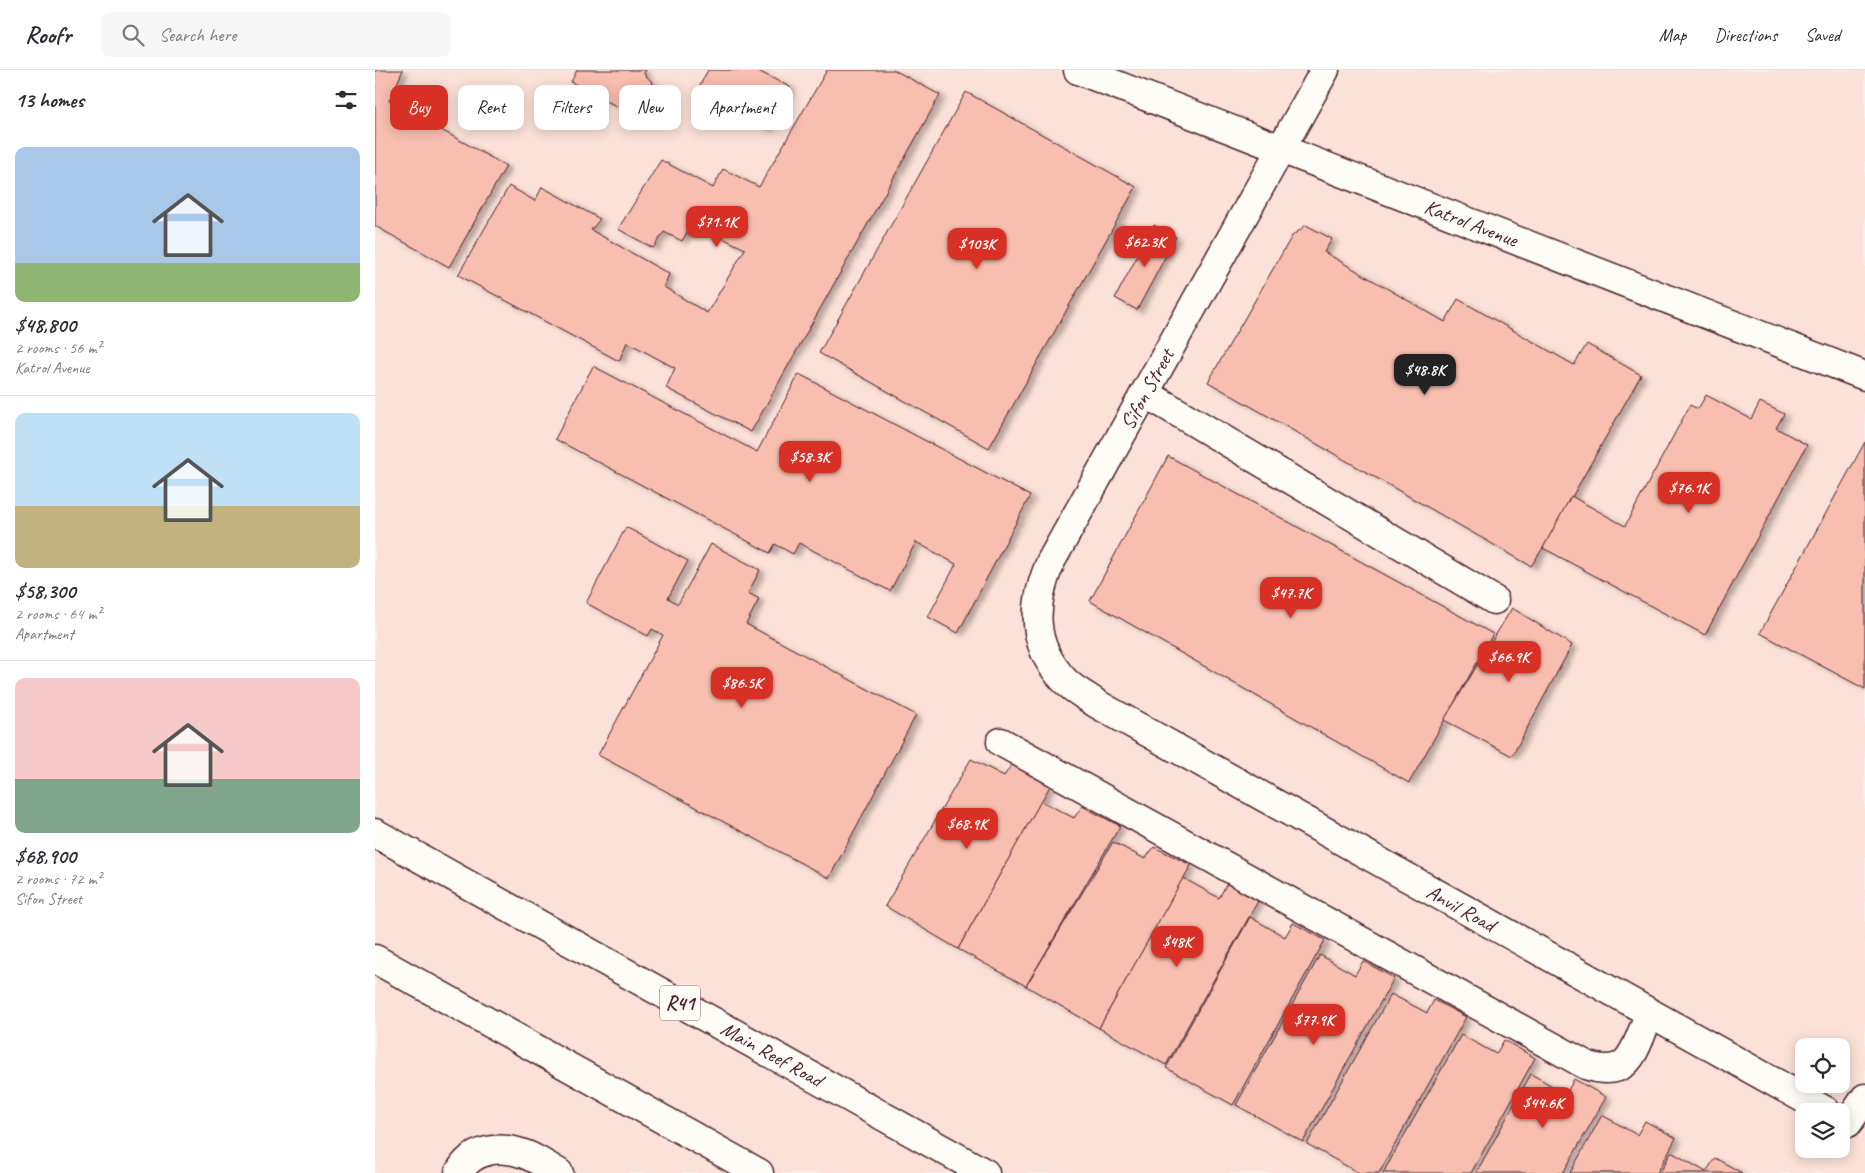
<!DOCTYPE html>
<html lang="en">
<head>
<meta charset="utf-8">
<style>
  body { margin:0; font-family:Caveat,sans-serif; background:#f7f7f7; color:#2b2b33; height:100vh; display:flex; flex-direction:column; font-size:19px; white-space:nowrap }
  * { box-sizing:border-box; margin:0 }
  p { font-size:16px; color:#7c7c81 }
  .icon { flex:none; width:28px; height:28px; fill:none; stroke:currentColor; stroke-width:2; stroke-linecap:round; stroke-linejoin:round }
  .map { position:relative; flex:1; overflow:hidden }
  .drawer { display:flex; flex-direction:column; background:#fff; width:375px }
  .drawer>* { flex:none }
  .guide { position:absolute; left:15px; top:15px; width:475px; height:45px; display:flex; gap:10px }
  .controls { position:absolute; left:1420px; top:968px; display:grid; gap:10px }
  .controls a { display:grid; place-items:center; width:55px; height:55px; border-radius:10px; background:#fff; box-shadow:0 2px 12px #0003; font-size:25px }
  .price { position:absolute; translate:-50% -42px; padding:0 11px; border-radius:10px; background:#d93025; color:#fff; font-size:16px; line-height:32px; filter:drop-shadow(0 1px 2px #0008) }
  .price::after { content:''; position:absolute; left:50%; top:30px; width:15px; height:11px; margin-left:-8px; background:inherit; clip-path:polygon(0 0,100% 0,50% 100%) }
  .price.on { background:#222; color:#fff }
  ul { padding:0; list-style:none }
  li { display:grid; align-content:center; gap:10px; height:265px; padding:0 15px }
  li+li { border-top:1px solid #e1e1e2 }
  li span { display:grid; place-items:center; height:155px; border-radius:10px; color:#555 }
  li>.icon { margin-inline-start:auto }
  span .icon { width:90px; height:90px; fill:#fffc; stroke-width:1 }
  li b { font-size:21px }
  h2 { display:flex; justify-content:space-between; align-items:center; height:60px; padding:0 15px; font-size:21px }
  .tag { padding:0 18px; border-radius:10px; background:#fff; box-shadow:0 2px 12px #0003; font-size:18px; line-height:45px }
  .tag.on { background:#d93025; color:#fff }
  header { display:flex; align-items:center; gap:30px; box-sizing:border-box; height:70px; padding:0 25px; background:#fff; border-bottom:1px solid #e1e1e2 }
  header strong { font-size:24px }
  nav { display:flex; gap:28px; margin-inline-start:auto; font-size:18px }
  .search { width:350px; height:45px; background:#f7f7f7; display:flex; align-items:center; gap:12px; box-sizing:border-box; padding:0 18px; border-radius:10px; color:#7c7c81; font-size:19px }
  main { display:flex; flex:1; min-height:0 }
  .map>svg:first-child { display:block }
  .built { fill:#fbe1d8; fill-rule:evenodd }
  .building { fill:#f8beaf; stroke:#4a1f2b; filter:url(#shadow) }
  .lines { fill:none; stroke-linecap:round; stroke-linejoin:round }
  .minor-casing { stroke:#4a1f2b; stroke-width:31 }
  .major-casing { stroke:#4a1f2b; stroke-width:31 }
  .minor { stroke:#fdfcf7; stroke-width:28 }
  .major { stroke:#fdfcf7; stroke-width:28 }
  .labels { text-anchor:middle; stroke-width:4; stroke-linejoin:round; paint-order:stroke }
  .shield { fill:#fdfcf7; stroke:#806168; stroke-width:1 }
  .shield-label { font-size:20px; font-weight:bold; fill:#4a1f2b }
  .street-label { font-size:21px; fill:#4a1f2b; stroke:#fdfcf7 }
</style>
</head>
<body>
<header>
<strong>Roofr</strong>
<div class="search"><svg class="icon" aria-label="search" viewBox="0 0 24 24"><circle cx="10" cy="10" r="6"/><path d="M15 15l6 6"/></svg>Search here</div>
<nav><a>Map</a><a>Directions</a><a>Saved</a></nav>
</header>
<main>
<section class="drawer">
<h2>13 homes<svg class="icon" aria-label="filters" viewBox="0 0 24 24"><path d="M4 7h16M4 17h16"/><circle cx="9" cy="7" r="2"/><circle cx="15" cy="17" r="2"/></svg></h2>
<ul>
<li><span style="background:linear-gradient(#a9c7e8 75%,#8fb573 0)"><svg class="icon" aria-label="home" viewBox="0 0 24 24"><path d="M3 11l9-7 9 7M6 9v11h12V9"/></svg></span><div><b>$48,800</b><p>2 rooms · 56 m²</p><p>Katrol Avenue</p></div></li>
<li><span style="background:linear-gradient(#bfe0f5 60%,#c2b280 0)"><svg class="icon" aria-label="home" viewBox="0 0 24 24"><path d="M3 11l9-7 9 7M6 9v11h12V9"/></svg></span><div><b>$58,300</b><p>2 rooms · 64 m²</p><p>Apartment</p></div></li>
<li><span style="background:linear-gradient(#f6c9c9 65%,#7fa58c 0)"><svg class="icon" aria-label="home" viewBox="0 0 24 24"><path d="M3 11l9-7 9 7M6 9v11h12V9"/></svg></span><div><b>$68,900</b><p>2 rooms · 72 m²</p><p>Sifon Street</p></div></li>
</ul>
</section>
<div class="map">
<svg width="1490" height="1103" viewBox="0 0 1490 1103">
  <defs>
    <filter id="shadow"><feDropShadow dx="5.5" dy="3" stdDeviation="2.5" flood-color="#0004"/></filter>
  </defs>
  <rect width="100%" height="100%" fill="#fcf0e9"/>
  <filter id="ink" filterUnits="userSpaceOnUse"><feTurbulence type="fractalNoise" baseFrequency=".02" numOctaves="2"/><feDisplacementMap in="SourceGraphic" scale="10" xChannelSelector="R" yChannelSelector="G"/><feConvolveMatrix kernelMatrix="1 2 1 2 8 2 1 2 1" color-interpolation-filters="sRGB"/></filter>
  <g filter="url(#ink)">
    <!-- built -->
    <path class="built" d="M 0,0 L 1490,0 L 1490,1103 L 0,1103 ZM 1429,976 L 1466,976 L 1466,1014 L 1429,1014 ZM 1429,1041 L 1466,1041 L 1466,1079 L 1429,1079 Z"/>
    <!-- building -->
    <g class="building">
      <path d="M 0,0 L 28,0 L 14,31 L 131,96 L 74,197 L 0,156 Z"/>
      <path d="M 202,0 L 271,0 L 269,4 L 278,13 L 260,46 L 196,12 Z"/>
      <path d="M 333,0 L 381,0 L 415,17 L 393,59 L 321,23 Z"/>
      <path d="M 452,0 L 519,0 L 565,25 L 376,362 L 291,318 L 300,298 L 252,272 L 244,291 L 83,205 L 134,116 L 160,131 L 167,117 L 225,149 L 216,160 L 294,204 L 289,217 L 332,243 L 370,179 L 317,153 L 307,171 L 289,162 L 278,178 L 243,159 L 286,90 L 338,118 L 348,99 L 384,117 Z"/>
      <path d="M 591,22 L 761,117 L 614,378 L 444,283 Z"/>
      <path d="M 779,155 L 801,167 L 762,240 L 740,228 Z"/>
      <path d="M 931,155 L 957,169 L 949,182 L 1070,252 L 1083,229 L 1199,295 L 1212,274 L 1266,305 L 1168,478 L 1156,496 L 833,312 L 917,166 Z"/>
      <path d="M 218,296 L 382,382 L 424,304 L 655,426 L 583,563 L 553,547 L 581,494 L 541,472 L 515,521 L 424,473 L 418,484 L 400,474 L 395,483 L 180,369 Z"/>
      <path d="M 1331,325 L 1376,349 L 1385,332 L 1409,344 L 1401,358 L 1432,375 L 1330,565 L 1168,478 L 1196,426 L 1250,456 L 1315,335 L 1323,339 Z"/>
      <path d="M 1490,372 L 1490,619 L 1385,563 Z"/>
      <path d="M 793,386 L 1118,564 L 1034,713 L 715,531 Z"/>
      <path d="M 251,457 L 313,491 L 293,528 L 303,534 L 336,474 L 385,500 L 373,523 L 384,529 L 371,554 L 541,645 L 454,808 L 223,685 L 288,565 L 277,559 L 273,566 L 211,533 Z"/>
      <path d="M 1137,538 L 1197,575 L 1137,686 L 1069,650 Z"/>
      <path d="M 596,689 L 629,706 L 637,694 L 675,716 L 583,879 L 510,836 Z"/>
      <path d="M 666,731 L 699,748 L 707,736 L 745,756 L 651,916 L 583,879 Z"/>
      <path d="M 738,772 L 770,789 L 779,777 L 816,795 L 724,958 L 651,916 Z"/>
      <path d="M 808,808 L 844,828 L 852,813 L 883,831 L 791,995 L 724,958 Z"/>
      <path d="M 875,847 L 910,867 L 918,853 L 950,870 L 858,1035 L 791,998 Z"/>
      <path d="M 945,885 L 980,905 L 988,891 L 1019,908 L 928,1072 L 861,1035 Z"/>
      <path d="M 1016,924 L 1052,943 L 1059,930 L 1091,947 L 1004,1103 L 984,1103 L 932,1074 Z"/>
      <path d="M 1086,965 L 1121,984 L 1129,970 L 1160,988 L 1096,1103 L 1008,1103 Z"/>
      <path d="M 1156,1004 L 1191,1024 L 1199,1009 L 1231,1027 L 1188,1103 L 1101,1103 Z"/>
      <path d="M 1227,1045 L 1262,1065 L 1270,1051 L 1301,1068 L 1282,1103 L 1195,1103 Z"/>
      <path d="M 1296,1082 L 1331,1102 L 1340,1088 L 1367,1103 L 1285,1103 Z"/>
    </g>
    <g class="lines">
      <!-- minor casing -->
      <g class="minor-casing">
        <g id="minor">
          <path d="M 703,0 L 1490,306"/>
          <path d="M 950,0 L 676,491 C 657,534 655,575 690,611 C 699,620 711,626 722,634 L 1451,1041"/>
          <path d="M 770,323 L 1119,530"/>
          <path d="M 626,672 L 1211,995 C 1257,1011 1259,978 1275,943"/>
          <path d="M 1473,1053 L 1490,1028"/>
          <path d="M 84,1103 C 96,1079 125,1075 149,1084 C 161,1088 173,1097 184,1103"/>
        </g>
      </g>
      <!-- major casing -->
      <g class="major-casing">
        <g id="major">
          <path d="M 0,763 L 610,1103"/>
          <path d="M 0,889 L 384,1103"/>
        </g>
      </g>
      <!-- minor -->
      <use href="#minor" class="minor"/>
      <!-- major -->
      <use href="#major" class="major"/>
    </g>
  </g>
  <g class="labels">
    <!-- shield labels -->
    <rect class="shield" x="285" y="915.5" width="40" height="35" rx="4"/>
    <g class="shield-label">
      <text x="305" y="940">R41</text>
    </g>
    <!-- street labels -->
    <g class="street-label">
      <text transform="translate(1096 153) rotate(21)" y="7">Katrol Avenue</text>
      <text transform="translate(772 319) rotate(-61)" y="7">Sifon Street</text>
      <text transform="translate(1086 838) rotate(29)" y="7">Anvil Road</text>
      <text transform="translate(397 984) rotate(29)" y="7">Main Reef Road</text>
    </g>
  </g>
</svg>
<div class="controls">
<a><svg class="icon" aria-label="locate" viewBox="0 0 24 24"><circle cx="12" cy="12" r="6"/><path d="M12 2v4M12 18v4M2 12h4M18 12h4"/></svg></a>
<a><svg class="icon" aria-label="layers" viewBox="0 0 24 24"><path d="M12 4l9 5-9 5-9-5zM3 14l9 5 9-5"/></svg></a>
</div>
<b class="price" style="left:342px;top:178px">$71.1K</b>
<b class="price" style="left:770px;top:198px">$62.3K</b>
<b class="price" style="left:602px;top:200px">$103K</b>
<b class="price on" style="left:1050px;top:326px">$48.8K</b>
<b class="price" style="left:435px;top:413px">$58.3K</b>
<b class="price" style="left:1314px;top:444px">$76.1K</b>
<b class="price" style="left:916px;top:549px">$47.7K</b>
<b class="price" style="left:1134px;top:613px">$66.9K</b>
<b class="price" style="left:367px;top:639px">$86.5K</b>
<b class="price" style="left:592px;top:780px">$68.9K</b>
<b class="price" style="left:802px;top:898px">$48K</b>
<b class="price" style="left:939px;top:976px">$77.9K</b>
<b class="price" style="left:1168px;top:1059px">$44.6K</b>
<div class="guide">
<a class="tag on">Buy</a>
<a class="tag">Rent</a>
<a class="tag">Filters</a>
<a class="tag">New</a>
<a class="tag">Apartment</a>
</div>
</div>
</main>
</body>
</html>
